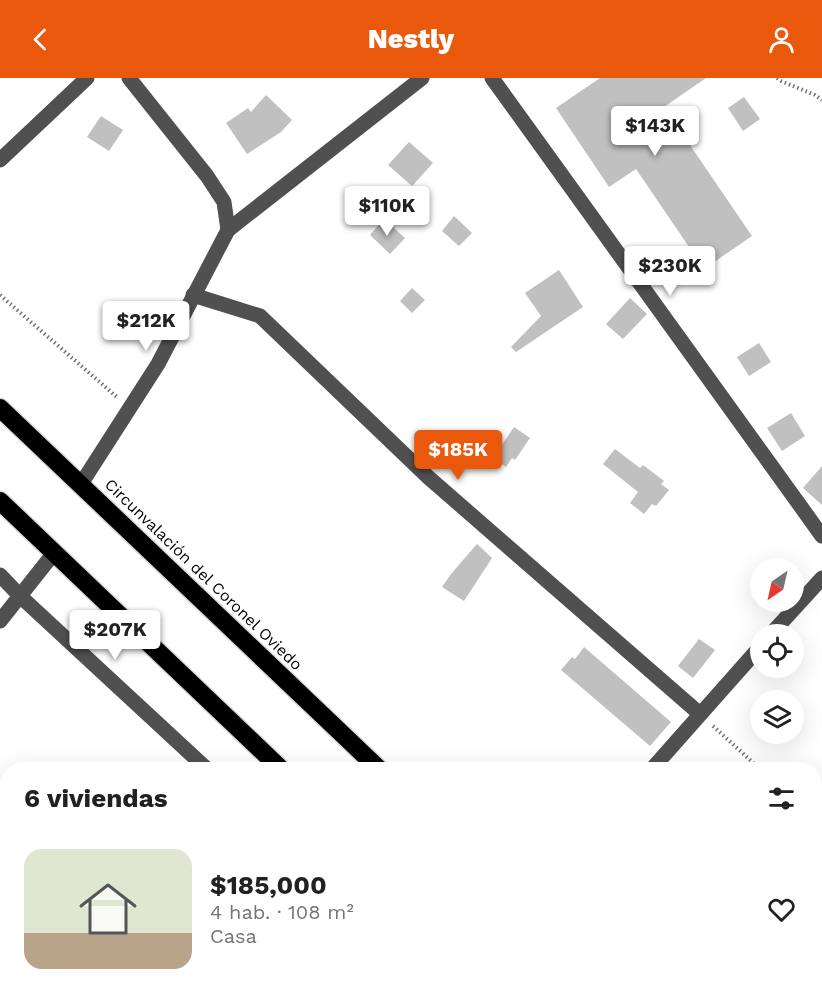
<!DOCTYPE html>
<html lang="es">
<head>
<meta charset="utf-8">
<style>
  body { margin:0; font-family:"Work Sans",sans-serif; background:#f2f2f2; color:#202124; height:100vh; display:flex; flex-direction:column; font-size:22px; white-space:nowrap }
  * { box-sizing:border-box; margin:0 }
  p { font-size:20px; color:#757577 }
  .icon { flex:none; width:33px; height:33px; fill:none; stroke:currentColor; stroke-width:2; stroke-linecap:round; stroke-linejoin:round }
  .map { position:relative; flex:1; overflow:hidden }
  .side { position:absolute; left:0px; top:684px; width:822px; height:236px; display:flex; flex-direction:column; background:#fff; border-radius:24px 24px 0 0; box-shadow:0 6px 24px #0002 }
  .side>* { flex:none }
  .needle { width:39px; rotate:214deg }
  .controls { position:absolute; left:750px; top:480px; display:grid; gap:12px }
  .controls a { display:grid; place-items:center; width:54px; height:54px; border-radius:50%; background:#fff; box-shadow:0 6px 24px #0002; font-size:30px }
  .price { position:absolute; translate:-50% -51px; padding:0 14px; border-radius:6px; background:#fff; color:#222; font-size:20px; line-height:39px; filter:drop-shadow(0 2px 3px #0008) }
  .price::after { content:''; position:absolute; left:50%; top:36px; width:18px; height:14px; margin-left:-9px; background:inherit; clip-path:polygon(0 0,100% 0,50% 100%) }
  .price.selected { background:#ea580c; color:#fff }
  ul { padding:0; list-style:none }
  li { display:flex; align-items:center; gap:18px; height:150px; padding:0 24px }
  li+li { border-top:2px solid #e0e0e0 }
  li span { display:grid; place-items:center; flex:none; width:168px; height:120px; border-radius:18px; color:#555 }
  li>.icon { margin-inline-start:auto }
  span .icon { width:72px; height:72px; fill:#fffc; stroke-width:1 }
  li b { font-size:26px }
  h2 { display:flex; justify-content:space-between; align-items:center; height:72px; padding:0 24px; font-size:26px }
  header { display:flex; justify-content:space-between; align-items:center; height:78px; padding:0 24px; background:#ea580c; color:#fff; font-size:27px; font-weight:800 }
  .map>svg:first-child { display:block }
  .building { fill:#c0c0c0 }
  .lines { fill:none; stroke-linecap:round; stroke-linejoin:round }
  .highway-casing { stroke:#dbdbdb; stroke-width:21 }
  .path { stroke:#727272; stroke-width:4; stroke-dasharray:1.5 3; stroke-linecap:butt }
  .minor { stroke:#505050; stroke-width:15 }
  .highway { stroke:#000; stroke-width:18 }
  .labels { text-anchor:middle; stroke-width:6; stroke-linejoin:round; paint-order:stroke }
  .street-label { font-size:16px; fill:#000; stroke:#fff }
</style>
</head>
<body>
<header><svg class="icon" aria-label="back" viewBox="0 0 24 24"><path d="M15 5l-7 7 7 7"/></svg>Nestly<svg class="icon" aria-label="person" viewBox="0 0 24 24"><circle cx="12" cy="8" r="4"/><path d="M4 21q1-7 8-7t8 7"/></svg></header>
<div class="map">
<svg width="822" height="919" viewBox="0 0 822 919">
  <rect width="100%" height="100%" fill="#fff"/>
  <!-- building -->
  <g class="building">
    <path d="M 600,0 L 706,0 L 664,29 L 752,158 L 704,191 L 636,91 L 609,109 L 556,30 Z"/>
    <path d="M 266,17 L 292,42 L 281,54 L 247,76 L 226,45 L 248,30 L 251,34 Z"/>
    <path d="M 744,19 L 760,41 L 743,53 L 728,30 Z"/>
    <path d="M 101,38 L 123,52 L 109,73 L 87,59 Z"/>
    <path d="M 409,64 L 433,85 L 412,108 L 388,87 Z"/>
    <path d="M 454,138 L 472,155 L 459,168 L 442,153 Z"/>
    <path d="M 384,141 L 405,160 L 390,176 L 370,157 Z"/>
    <path d="M 559,192 L 583,229 L 516,274 L 511,269 L 541,238 L 525,215 Z"/>
    <path d="M 412,210 L 425,222 L 412,235 L 400,223 Z"/>
    <path d="M 630,220 L 647,236 L 623,261 L 606,246 Z"/>
    <path d="M 759,265 L 771,284 L 749,298 L 737,279 Z"/>
    <path d="M 791,335 L 805,358 L 782,373 L 767,350 Z"/>
    <path d="M 514,349 L 530,360 L 515,382 L 512,380 L 506,389 L 493,380 Z"/>
    <path d="M 615,371 L 640,390 L 643,387 L 664,403 L 661,406 L 669,412 L 656,428 L 652,426 L 644,436 L 630,425 L 638,414 L 603,386 Z"/>
    <path d="M 822,388 L 822,427 L 803,410 Z"/>
    <path d="M 477,466 L 492,480 L 464,523 L 442,509 L 451,496 Z"/>
    <path d="M 699,561 L 715,572 L 693,600 L 678,588 Z"/>
    <path d="M 584,569 L 671,644 L 650,668 L 561,592 L 572,579 L 575,581 Z"/>
  </g>
  <g class="lines">
    <!-- highway casing -->
    <g class="highway-casing">
      <g id="highway">
        <path d="M 0,330 L 380,692"/>
        <path d="M 0,423 L 282,692"/>
        <path d="M 518,912 L 526,919"/>
        <path d="M 611,912 L 618,919"/>
      </g>
    </g>
    <!-- path -->
    <g class="path">
      <path d="M 777,0 L 781,3 L 815,17 L 822,22"/>
      <path d="M 0,217 L 118,320"/>
      <path d="M 713,648 L 761,692"/>
      <path d="M 814,739 L 822,746"/>
    </g>
    <!-- minor -->
    <g class="minor">
      <path d="M 129,0 L 207,98 L 224,124 L 228,152"/>
      <path d="M 492,0 L 822,458"/>
      <path d="M 0,82 L 87,0"/>
      <path d="M 193,217 L 260,238 L 428,399 L 700,636"/>
      <path d="M 81,406 L 158,286 L 228,152 L 422,0"/>
      <path d="M 0,497 L 20,518 L 208,692"/>
      <path d="M 0,543 L 54,475"/>
      <path d="M 771,556 L 822,500"/>
      <path d="M 651,692 L 760,569"/>
      <path d="M 447,912 L 455,919"/>
    </g>
    <!-- highway -->
    <use href="#highway" class="highway"/>
  </g>
  <g class="labels">
    <!-- street labels -->
    <g class="street-label">
      <text transform="translate(204 496) rotate(44)" y="6">Circunvalación del Coronel Oviedo</text>
    </g>
  </g>
</svg>
<div class="controls">
<a><svg class="needle" viewBox="-14 -14 28 28"><path d="M0-13l5 13h-10z" fill="#e53935"/><path d="M0 13l5-13h-10z" fill="#757577"/></svg></a>
<a><svg class="icon" aria-label="locate" viewBox="0 0 24 24"><circle cx="12" cy="12" r="6"/><path d="M12 2v4M12 18v4M2 12h4M18 12h4"/></svg></a>
<a><svg class="icon" aria-label="layers" viewBox="0 0 24 24"><path d="M12 4l9 5-9 5-9-5zM3 14l9 5 9-5"/></svg></a>
</div>
<b class="price" style="left:655px;top:79px">$143K</b>
<b class="price" style="left:387px;top:159px">$110K</b>
<b class="price" style="left:670px;top:219px">$230K</b>
<b class="price" style="left:146px;top:274px">$212K</b>
<b class="price selected" style="left:458px;top:403px">$185K</b>
<b class="price" style="left:115px;top:583px">$207K</b>
<section class="side">
<h2>6 viviendas<svg class="icon" aria-label="filters" viewBox="0 0 24 24"><path d="M4 7h16M4 17h16"/><circle cx="9" cy="7" r="2"/><circle cx="15" cy="17" r="2"/></svg></h2>
<ul>
<li><span style="background:linear-gradient(#dfe7d0 70%,#b9a48a 0)"><svg class="icon" aria-label="home" viewBox="0 0 24 24"><path d="M3 11l9-7 9 7M6 9v11h12V9"/></svg></span><div><b>$185,000</b><p>4 hab. · 108 m²</p><p>Casa</p></div><svg class="icon" aria-label="heart" viewBox="0 0 24 24"><path d="M12 20l-8-8c-3-5 5-10 8-4 3-6 11-1 8 4z"/></svg></li>
</ul>
</section>
</div>
</body>
</html>
